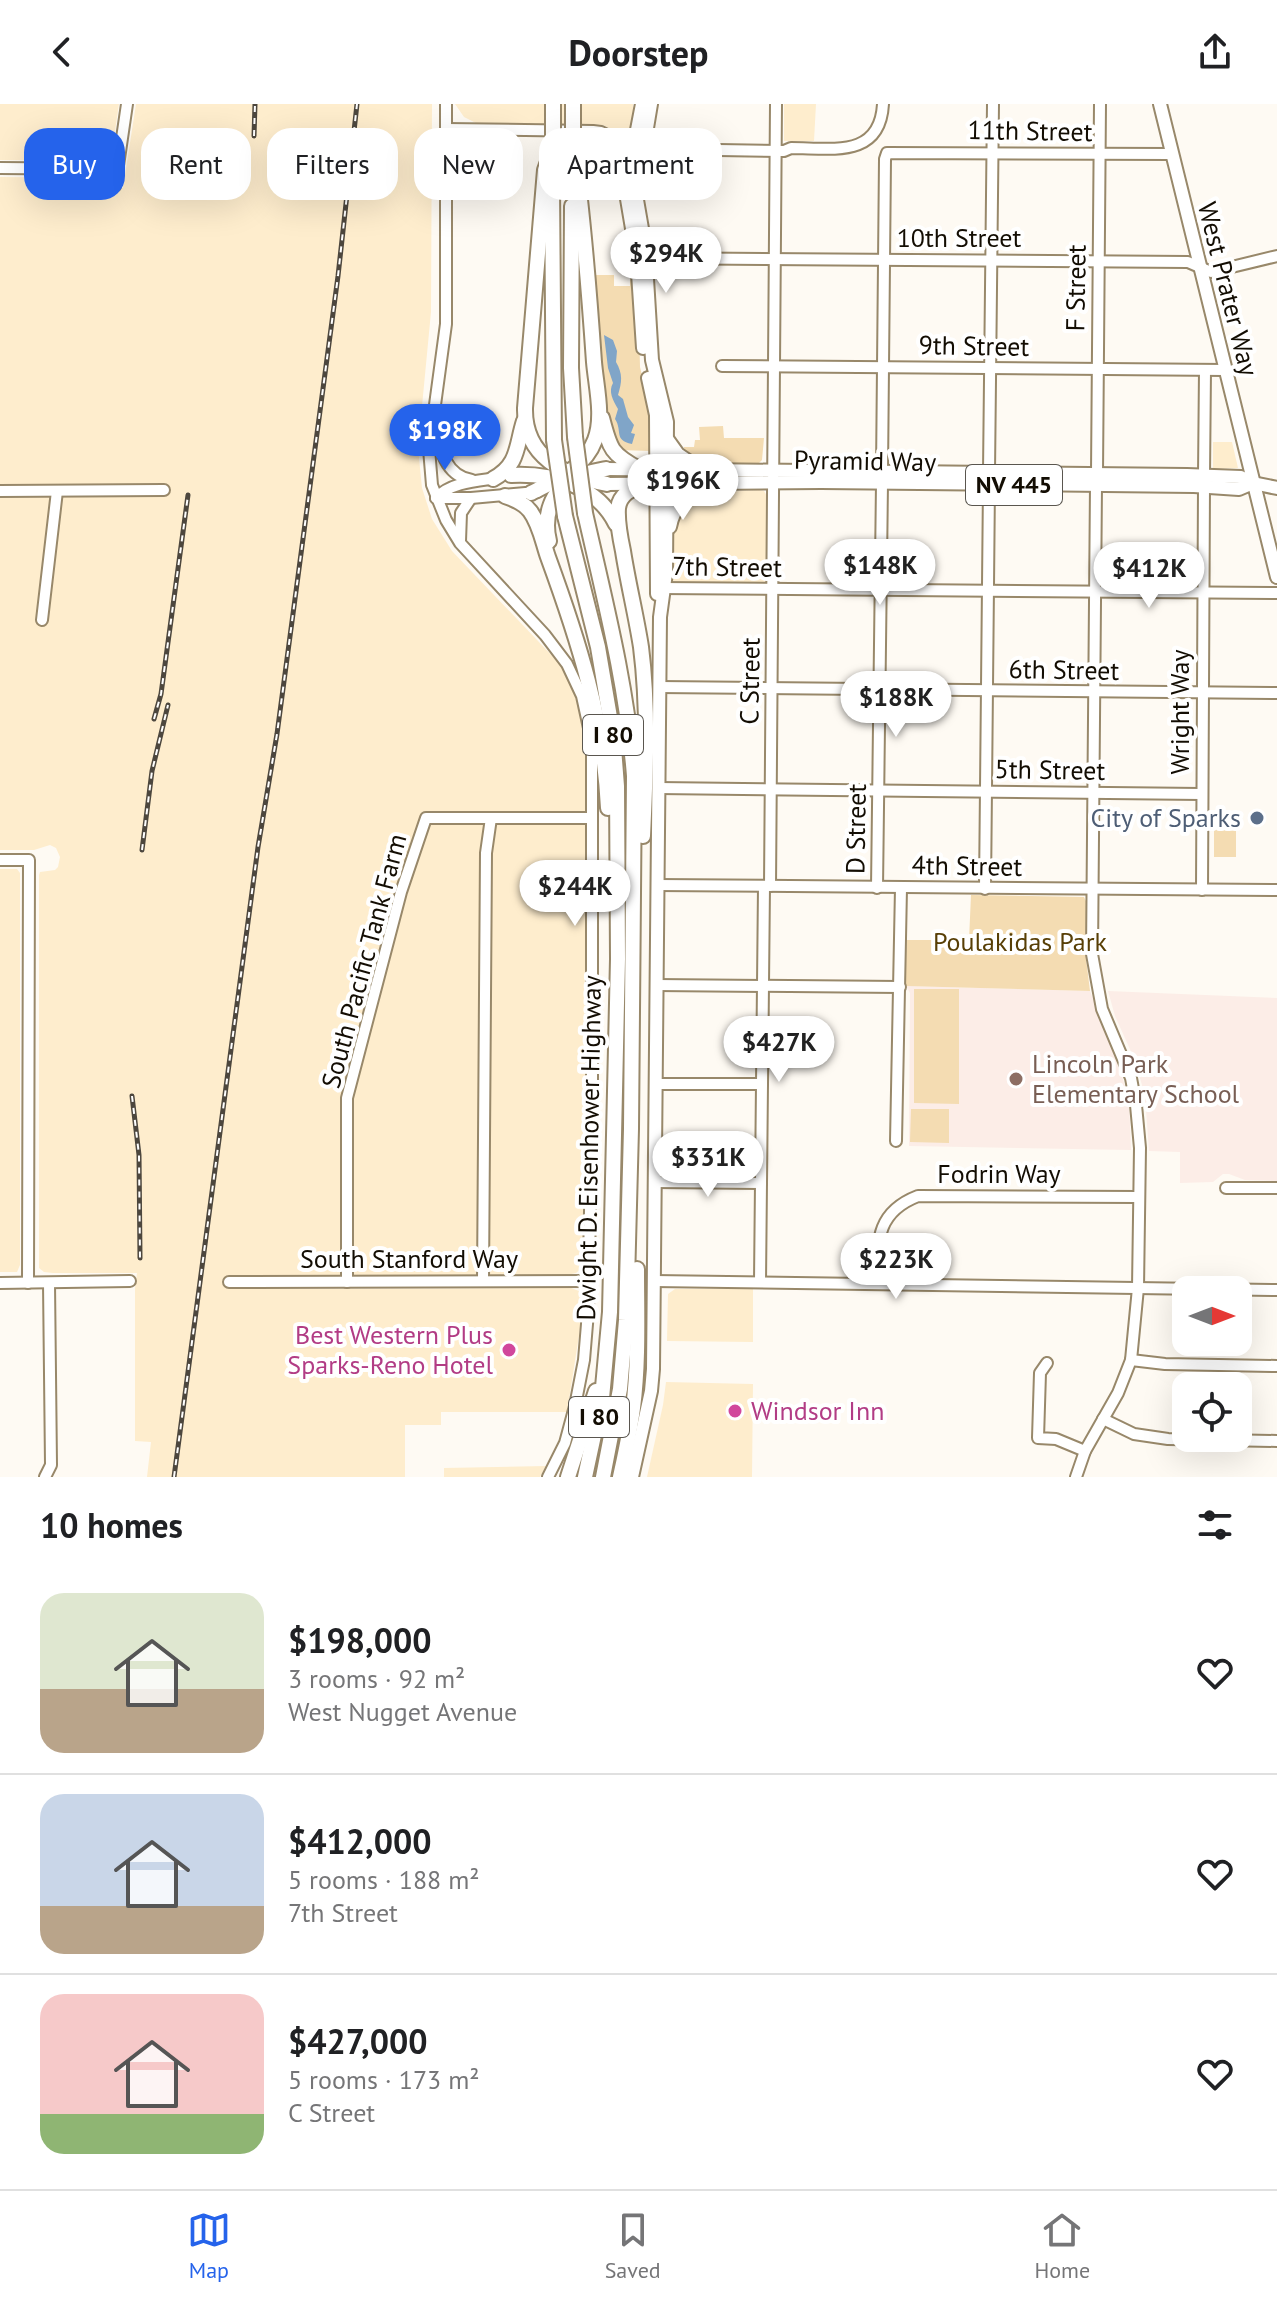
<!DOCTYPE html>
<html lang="en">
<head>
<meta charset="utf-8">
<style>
  body { margin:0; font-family:"PT Sans",sans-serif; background:#f6f6f6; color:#202124; height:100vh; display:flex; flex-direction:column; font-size:30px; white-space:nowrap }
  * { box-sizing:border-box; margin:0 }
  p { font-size:26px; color:#757577 }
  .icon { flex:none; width:44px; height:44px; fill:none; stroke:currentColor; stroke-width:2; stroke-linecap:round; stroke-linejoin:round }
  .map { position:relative; height:1373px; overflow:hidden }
  .side { display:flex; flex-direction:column; background:#fff; flex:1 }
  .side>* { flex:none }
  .banner { position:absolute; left:24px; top:24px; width:800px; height:72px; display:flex; gap:16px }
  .needle { width:52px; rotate:90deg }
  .tools { position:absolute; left:1172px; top:1172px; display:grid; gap:16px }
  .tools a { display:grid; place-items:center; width:80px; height:80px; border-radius:16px; background:#fff; box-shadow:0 8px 32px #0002; font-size:40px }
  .price { position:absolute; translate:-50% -68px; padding:0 18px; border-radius:28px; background:#fff; color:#222; font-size:26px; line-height:52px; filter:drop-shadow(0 2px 4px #0008) }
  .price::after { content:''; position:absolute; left:50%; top:48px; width:24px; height:18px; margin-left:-12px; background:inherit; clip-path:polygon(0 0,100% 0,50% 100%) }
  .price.on { background:#2563eb; color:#fff }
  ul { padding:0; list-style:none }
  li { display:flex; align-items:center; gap:24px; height:200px; padding:0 40px }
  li+li { border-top:2px solid #e0e0e0 }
  li span { display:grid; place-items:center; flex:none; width:224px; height:160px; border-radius:24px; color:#555 }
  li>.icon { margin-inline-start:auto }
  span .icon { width:96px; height:96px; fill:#fffc; stroke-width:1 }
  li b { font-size:34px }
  h2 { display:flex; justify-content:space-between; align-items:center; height:96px; padding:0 40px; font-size:34px }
  .tag { padding:0 28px; border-radius:24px; background:#fff; box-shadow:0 8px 32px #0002; font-size:28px; line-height:72px }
  .tag.on { background:#2563eb; color:#fff }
  header { display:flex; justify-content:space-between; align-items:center; height:104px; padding:0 40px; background:#fff; font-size:36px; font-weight:800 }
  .dock { display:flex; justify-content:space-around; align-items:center; height:112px; border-top:2px solid #e0e0e0; background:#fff; font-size:22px; color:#757577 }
  .dock a { display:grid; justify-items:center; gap:4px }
  .dock .on { color:#2563eb }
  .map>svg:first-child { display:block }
  .built { fill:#feedcd }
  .education { fill:#fcede7 }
  .green { fill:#f4dcb2 }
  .water { fill:#80a5c8 }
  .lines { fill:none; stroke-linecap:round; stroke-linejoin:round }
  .minor-casing { stroke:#98886a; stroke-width:14 }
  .major-casing { stroke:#98886a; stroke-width:16 }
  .highway-casing { stroke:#98886a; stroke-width:18 }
  .minor { stroke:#fff; stroke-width:10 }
  .major { stroke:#fff; stroke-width:12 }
  .highway { stroke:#fff; stroke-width:14 }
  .rail-casing { stroke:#4d473e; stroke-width:5 }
  .rail { stroke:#fff; stroke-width:2; stroke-dasharray:6; stroke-linecap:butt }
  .highway-bridge-casing { stroke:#98886a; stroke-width:18; stroke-linecap:butt }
  .highway-bridge { stroke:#fff; stroke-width:14 }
  .service-dot { fill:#5c6f8a; stroke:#fff; stroke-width:3 }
  .education-dot { fill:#8d6e63; stroke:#fff; stroke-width:3 }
  .hotel-dot { fill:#d1479c; stroke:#fff; stroke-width:3 }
  .labels { text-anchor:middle; stroke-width:8; stroke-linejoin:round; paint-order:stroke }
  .shield { fill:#fff; stroke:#5a564f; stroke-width:2 }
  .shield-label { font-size:24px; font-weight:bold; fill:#130d03 }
  .street-label { font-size:26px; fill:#130d03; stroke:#fff }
  .service-label { font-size:26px; fill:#4e5e75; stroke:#fff; text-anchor:end }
  .park-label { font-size:26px; fill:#583f06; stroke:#fff }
  .education-label { font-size:26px; fill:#785e54; stroke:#fff; text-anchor:start }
  .hotel-label { font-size:26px; fill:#b23c85; stroke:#fff; text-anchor:end }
</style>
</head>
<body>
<header><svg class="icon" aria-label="back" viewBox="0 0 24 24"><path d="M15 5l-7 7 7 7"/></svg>Doorstep<svg class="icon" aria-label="share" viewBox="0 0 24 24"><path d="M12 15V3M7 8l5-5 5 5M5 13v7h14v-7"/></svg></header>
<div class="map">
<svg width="1277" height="1373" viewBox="0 0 1277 1373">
  <rect width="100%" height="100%" fill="#fefaf3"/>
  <!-- built -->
  <g class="built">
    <path d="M 0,0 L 119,0 L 112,48 L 108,53 L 99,57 L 0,56 Z"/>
    <path d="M 136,0 L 432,0 L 431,208 L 418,344 L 422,384 L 432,415 L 452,447 L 559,559 L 570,577 L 580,607 L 585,640 L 587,679 L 586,1045 L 585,1156 L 583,1163 L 576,1169 L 567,1171 L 229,1173 L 230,1181 L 287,1185 L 571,1184 L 579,1187 L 582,1195 L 583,1206 L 567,1308 L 441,1308 L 441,1321 L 405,1321 L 405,1373 L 147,1373 L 151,1338 L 135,1337 L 135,1184 L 137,1169 L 53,1169 L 44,1168 L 39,1164 L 39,771 L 40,768 L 55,766 L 58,763 L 60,753 L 56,744 L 50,741 L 34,746 L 0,746 L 0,393 L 166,391 L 167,381 L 0,382 L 0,73 L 100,74 L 105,77 L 107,81 L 123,84 Z"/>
    <path d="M 455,0 L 633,0 L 633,26 L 624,31 L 603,21 L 476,19 L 464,13 Z"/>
    <path d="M 784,0 L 816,0 L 814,37 L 784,37 Z"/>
    <path d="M 1213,338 L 1232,338 L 1238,364 L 1213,365 Z"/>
    <path d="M 759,386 L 764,387 L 769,395 L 767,478 L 670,479 L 672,426 L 679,405 L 700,389 Z"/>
    <path d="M 0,765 L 17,765 L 20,769 L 20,1161 L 17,1168 L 0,1168 Z"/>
    <path d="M 675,1185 L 753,1185 L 753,1238 L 667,1237 L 668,1190 Z"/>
    <path d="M 666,1278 L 753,1280 L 752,1373 L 647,1373 L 663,1301 Z"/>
    <path d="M 546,1362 L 540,1373 L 444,1373 L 444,1364 Z"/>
  </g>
  <!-- education -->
  <g class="education">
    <path d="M 906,882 L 1090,887 L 1117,955 L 1129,996 L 1131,1046 L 909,1042 L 910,889 Z"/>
    <path d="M 1108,887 L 1277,894 L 1277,1077 L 1245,1076 L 1229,1070 L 1223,1070 L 1213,1078 L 1180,1079 L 1180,1048 L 1149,1047 L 1146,1006 L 1142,981 L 1133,952 L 1115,912 Z"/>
  </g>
  <!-- green -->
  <g class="green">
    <path d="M 630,163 L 633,163 L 639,220 L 640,263 L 651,308 L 651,347 L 618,346 L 611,336 L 595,214 L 595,171 L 614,171 L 614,182 L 630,182 Z"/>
    <path d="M 723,322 L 724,334 L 764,334 L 762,356 L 758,360 C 732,360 707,363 684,352 L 684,343 L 694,343 L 695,336 L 700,336 L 699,323 Z"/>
    <rect x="1214" y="710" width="22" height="43"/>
    <path d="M 971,791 L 1084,793 L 1087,799 L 1086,854 L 1090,887 L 905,882 L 906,836 L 969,836 Z"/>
    <path d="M 914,885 L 959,885 L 959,1000 L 914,999 Z"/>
    <path d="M 911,1005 L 949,1005 L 949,1039 L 910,1038 Z"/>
  </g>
  <!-- water -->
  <path class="water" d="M 604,231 L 613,236 L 617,247 L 616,258 C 623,270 622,278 618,291 L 623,295 L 628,313 L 634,321 L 631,329 L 635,330 L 632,340 C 613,336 623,327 615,315 L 618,305 C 613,296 608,288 613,279 L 608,264 Z"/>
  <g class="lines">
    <!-- minor casing -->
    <g class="minor-casing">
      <g id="minor">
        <path d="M 446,0 L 446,220 L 429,345 L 432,381 L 446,416 L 460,439 L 545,531 L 567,560 L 582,592 L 592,638 L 592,1007 L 588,1208 L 584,1256 L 575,1302 L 565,1339 L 548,1373"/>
        <path d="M 446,25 L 593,27 L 601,28 L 615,35 L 657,45 L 784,47 L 791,44 C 831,44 880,55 883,0"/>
        <path d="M 0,64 L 117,65"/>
        <path d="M 115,82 L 127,0"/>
        <path d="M 639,154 L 1188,158 L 1211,168 L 1277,152"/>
        <path d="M 722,262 L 1225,266"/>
        <path d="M 437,317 C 438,341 444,372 472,376"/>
        <path d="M 882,367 L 885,55 L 887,49 L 1172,50"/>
        <path d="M 989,368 L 993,0"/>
        <path d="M 1097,369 L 1100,0"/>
        <path d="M 1204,371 L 1205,266"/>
        <path d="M 0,387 L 164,386"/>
        <path d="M 436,394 C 451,378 477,377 497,374"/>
        <path d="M 436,394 L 471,394 L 537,388"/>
        <path d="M 460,437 L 461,409 L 471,394"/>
        <path d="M 659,484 L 1277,489"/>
        <path d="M 42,516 L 57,387"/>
        <path d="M 659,583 L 1277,589"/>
        <path d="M 658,684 L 1201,690"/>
        <path d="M 0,756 L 29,756 L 28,1179"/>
        <path d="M 657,781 L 1277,786"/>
        <path d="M 770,782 L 776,0"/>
        <path d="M 877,784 L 882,379"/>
        <path d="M 985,785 L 989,380"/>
        <path d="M 1202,786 L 1204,383"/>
        <path d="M 656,881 L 900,883"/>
        <path d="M 655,980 L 762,980"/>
        <path d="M 896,1037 L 901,784"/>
        <path d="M 655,1078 L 761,1079"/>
        <path d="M 1226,1084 L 1277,1084"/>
        <path d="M 483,1177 L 486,749 L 491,714"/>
        <path d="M 654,1177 L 1277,1186"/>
        <path d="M 229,1178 L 589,1177"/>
        <path d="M 347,1178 L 347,994 L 401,788 L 426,714 L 592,714"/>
        <path d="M 760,1178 L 764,782"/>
        <path d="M 0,1179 L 130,1177"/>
        <path d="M 877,1180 C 878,1140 874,1109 918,1092 L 1139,1093"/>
        <path d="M 1131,1256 L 1165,1260 L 1277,1262"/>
        <path d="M 1047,1259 L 1040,1269 L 1038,1334 L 1056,1335 L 1085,1347"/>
        <path d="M 1103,1315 L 1134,1330 L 1168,1335 L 1277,1337"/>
        <path d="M 45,1373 L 51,1361 L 49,1179"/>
        <path d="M 1076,1373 L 1085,1347 L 1118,1289 L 1131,1256 L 1138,1184 L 1140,1044 L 1136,1001 L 1131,974 L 1102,905 L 1092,850 L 1096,381"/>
      </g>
    </g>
    <!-- major casing -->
    <g class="major-casing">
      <g id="major">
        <path d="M 642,0 L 630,62 L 627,95 L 637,154 L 643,244"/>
        <path d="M 1160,0 L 1277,473"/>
        <path d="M 648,274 L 656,311 L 657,490"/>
        <path d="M 668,336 L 678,350 L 700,365"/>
        <path d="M 606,365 L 1187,371 L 1241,373 L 1253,379 L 1277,384"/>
        <path d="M 607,380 L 821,378 L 1194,382 L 1239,385 L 1253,379"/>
        <path d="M 670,423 C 674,400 689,390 710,382"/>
        <path d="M 632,1373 L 651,1287 L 653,1265 L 660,513 L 666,469 L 667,318 L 652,256 L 645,142 L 636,90 L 651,0"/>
      </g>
    </g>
    <!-- highway casing -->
    <g class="highway-casing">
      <g id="highway">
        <path d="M 553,44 L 545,66 L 525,304 C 524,354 564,371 607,380"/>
        <path d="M 552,81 L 554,336"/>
        <path d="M 572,102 L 571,264 L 575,333"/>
        <path d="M 602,314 C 610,345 611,350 639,365"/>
        <path d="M 511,371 C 552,369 597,381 616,420"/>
        <path d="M 493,375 C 519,361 516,342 524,317"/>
        <path d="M 531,389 C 556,376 584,365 595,336 C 604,313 596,282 594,258 C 589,185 583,111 573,39"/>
        <path d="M 505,392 C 514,395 524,399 530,407 C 540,420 543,439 548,453 C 578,535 604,616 608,704"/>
        <path d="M 585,409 C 605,497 627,582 634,672 L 631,1025 L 626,1216 L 620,1285 L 603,1373"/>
        <path d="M 565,412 L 598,543 L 613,631 L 617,682 L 618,855 L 610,1208 L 602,1294 L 585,1373"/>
        <path d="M 549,437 C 543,413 551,386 574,374 C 583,369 596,367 606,365"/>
        <path d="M 643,732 C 646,669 649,606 641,543 C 636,511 628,479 623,447 C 620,433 617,418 618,404 C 620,390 631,385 643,381"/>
        <path d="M 568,1373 L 596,1287"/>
        <path d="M 620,1373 C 625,1350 630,1328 633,1304 C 639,1258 637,1211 637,1165"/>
      </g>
    </g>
    <!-- minor -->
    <use href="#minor" class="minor"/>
    <!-- major -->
    <use href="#major" class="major"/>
    <!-- highway -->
    <use href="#highway" class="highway"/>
    <!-- rail casing -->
    <g class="rail-casing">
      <g id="rail">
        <path d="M 254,32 L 255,0"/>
        <path d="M 154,615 L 161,590 L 188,391"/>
        <path d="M 142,746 L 152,667 L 168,601"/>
        <path d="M 132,992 L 139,1051 L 140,1154"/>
        <path d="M 174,1373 L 258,743 L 277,630 L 338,172 L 357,0"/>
      </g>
    </g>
    <!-- rail -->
    <use href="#rail" class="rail"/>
    <!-- highway-bridge casing -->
    <g class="highway-bridge-casing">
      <g id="highway-bridge">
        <path d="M 573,39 L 573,0"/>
        <path d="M 553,44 L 553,0"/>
        <path d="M 575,333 L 585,409"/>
        <path d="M 554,336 L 565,412"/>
      </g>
    </g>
    <!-- highway-bridge -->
    <use href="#highway-bridge" class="highway-bridge"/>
  </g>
  <!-- markers -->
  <circle class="service-dot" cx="1257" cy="714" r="8"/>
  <circle class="education-dot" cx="1016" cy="975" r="8"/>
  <g class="hotel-dot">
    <circle cx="509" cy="1246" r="8"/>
    <circle cx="735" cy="1307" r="8"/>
  </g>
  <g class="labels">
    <!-- shield labels -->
    <g class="shield">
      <rect x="966" y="361" width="96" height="40" rx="6"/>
      <rect x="583" y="611" width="60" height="40" rx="6"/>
      <rect x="569" y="1293" width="60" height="40" rx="6"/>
    </g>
    <g class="shield-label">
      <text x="1014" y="389">NV 445</text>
      <text x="613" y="639">I 80</text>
      <text x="599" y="1321">I 80</text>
    </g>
    <!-- street labels -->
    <g class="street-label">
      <text transform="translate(1030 27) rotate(1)" y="9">11th Street</text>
      <text x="959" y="143">10th Street</text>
      <text transform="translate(1076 184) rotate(-89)" y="9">F Street</text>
      <text transform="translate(1228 185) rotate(76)" y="9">West Prater Way</text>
      <text transform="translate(974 242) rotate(1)" y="9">9th Street</text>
      <text transform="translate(865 357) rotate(1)" y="9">Pyramid Way</text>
      <text transform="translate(727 463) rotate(1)" y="9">7th Street</text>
      <text transform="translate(1064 566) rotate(1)" y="9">6th Street</text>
      <text transform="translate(750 577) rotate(-89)" y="9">C Street</text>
      <text transform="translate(1180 608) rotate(-90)" y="9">Wright Way</text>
      <text transform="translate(1050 666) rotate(1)" y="9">5th Street</text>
      <text transform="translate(856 725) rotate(-89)" y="9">D Street</text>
      <text transform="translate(967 762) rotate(1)" y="9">4th Street</text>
      <text transform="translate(364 857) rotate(-75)" y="9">South Pacific Tank Farm</text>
      <text transform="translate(589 1044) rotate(-89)" y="9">Dwight D. Eisenhower Highway</text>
      <text x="999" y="1079">Fodrin Way</text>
      <text x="409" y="1164">South Stanford Way</text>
    </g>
    <!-- service labels -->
    <g class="service-label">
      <text x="1241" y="723">City of Sparks</text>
    </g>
    <!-- park labels -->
    <g class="park-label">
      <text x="1020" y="847">Poulakidas Park</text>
    </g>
    <!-- education labels -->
    <g class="education-label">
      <text x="1032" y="969">Lincoln Park<tspan x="1032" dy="30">Elementary School</tspan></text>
    </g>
    <!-- hotel labels -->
    <g class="hotel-label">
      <text x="493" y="1240">Best Western Plus<tspan x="493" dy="30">Sparks-Reno Hotel</tspan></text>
      <text x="751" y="1316" text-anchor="start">Windsor Inn</text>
    </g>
  </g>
</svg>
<div class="tools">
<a><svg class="needle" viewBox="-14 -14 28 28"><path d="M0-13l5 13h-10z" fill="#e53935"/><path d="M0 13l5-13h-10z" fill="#757577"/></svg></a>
<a><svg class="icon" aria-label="locate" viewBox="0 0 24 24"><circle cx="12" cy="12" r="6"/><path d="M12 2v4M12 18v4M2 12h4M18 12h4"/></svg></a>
</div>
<b class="price" style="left:666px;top:191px">$294K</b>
<b class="price on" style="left:445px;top:368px">$198K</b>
<b class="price" style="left:683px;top:418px">$196K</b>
<b class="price" style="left:880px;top:503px">$148K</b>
<b class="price" style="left:1149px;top:506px">$412K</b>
<b class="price" style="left:896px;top:635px">$188K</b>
<b class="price" style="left:575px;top:824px">$244K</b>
<b class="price" style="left:779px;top:980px">$427K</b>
<b class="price" style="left:708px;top:1095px">$331K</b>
<b class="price" style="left:896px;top:1197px">$223K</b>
<div class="banner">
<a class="tag on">Buy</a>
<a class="tag">Rent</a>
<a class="tag">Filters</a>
<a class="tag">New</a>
<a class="tag">Apartment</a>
</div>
</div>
<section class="side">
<h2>10 homes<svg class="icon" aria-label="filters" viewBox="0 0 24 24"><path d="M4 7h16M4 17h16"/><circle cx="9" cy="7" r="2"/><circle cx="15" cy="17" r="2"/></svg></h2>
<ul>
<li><span style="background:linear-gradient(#dfe7d0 60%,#b9a48a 0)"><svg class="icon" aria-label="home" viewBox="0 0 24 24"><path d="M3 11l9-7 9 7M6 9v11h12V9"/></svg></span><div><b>$198,000</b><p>3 rooms · 92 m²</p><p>West Nugget Avenue</p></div><svg class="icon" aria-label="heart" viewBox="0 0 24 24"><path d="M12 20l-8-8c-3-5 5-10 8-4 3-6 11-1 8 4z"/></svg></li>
<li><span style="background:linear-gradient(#c9d6e8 70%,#b9a48a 0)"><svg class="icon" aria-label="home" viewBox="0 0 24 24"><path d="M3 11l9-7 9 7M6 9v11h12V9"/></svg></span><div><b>$412,000</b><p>5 rooms · 188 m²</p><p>7th Street</p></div><svg class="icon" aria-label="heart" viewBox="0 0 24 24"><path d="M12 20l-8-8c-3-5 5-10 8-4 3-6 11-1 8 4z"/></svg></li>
<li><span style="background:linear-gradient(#f6c9c9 75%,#8fb573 0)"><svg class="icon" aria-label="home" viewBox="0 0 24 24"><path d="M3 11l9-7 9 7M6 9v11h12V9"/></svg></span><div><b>$427,000</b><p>5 rooms · 173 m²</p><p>C Street</p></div><svg class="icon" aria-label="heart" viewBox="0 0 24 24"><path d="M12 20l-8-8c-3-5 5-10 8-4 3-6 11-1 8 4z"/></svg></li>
</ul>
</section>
<nav class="dock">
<a class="on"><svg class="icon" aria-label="map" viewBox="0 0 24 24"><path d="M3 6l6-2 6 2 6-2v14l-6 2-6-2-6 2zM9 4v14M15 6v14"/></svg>Map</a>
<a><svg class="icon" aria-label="saved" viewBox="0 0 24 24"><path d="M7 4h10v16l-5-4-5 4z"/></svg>Saved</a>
<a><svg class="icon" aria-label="home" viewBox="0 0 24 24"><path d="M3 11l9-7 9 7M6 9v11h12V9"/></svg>Home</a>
</nav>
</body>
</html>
